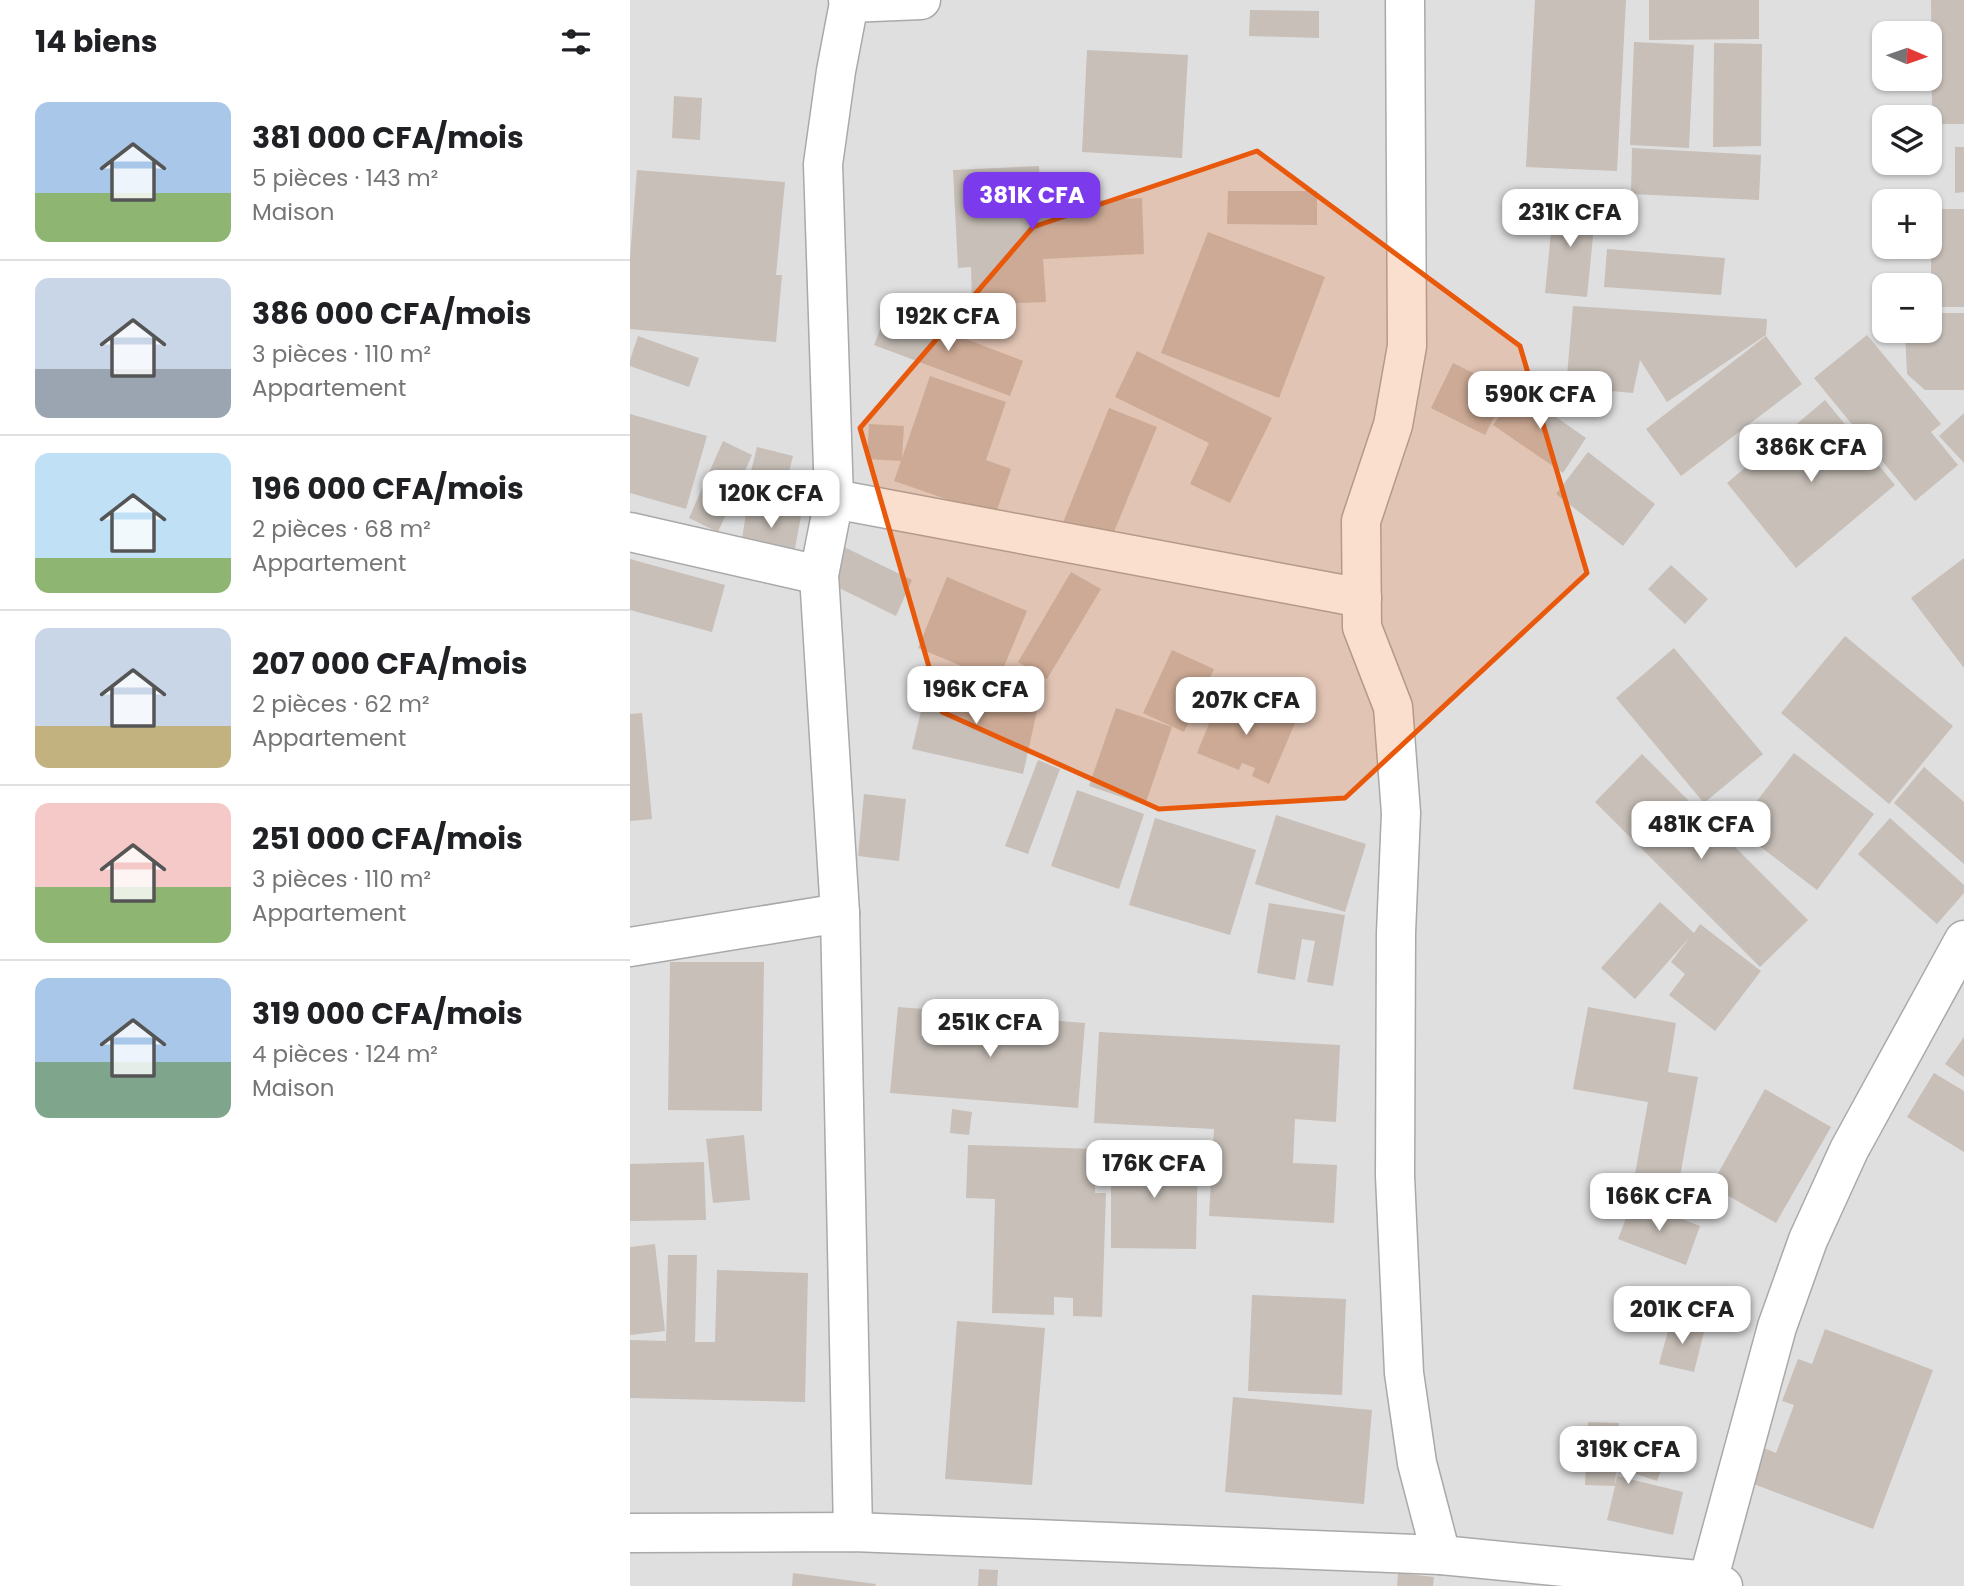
<!DOCTYPE html>
<html lang="fr">
<head>
<meta charset="utf-8">
<style>
  body { margin:0; font-family:Poppins,sans-serif; background:#f2f2f2; color:#202124; height:100vh; display:flex; flex-direction:column; font-size:26px; white-space:nowrap }
  * { box-sizing:border-box; margin:0 }
  p { font-size:23px; color:#757577 }
  .icon { flex:none; width:38px; height:38px; fill:none; stroke:currentColor; stroke-width:2; stroke-linecap:round; stroke-linejoin:round }
  .map { position:relative; flex:1; overflow:hidden }
  .sheet { display:flex; flex-direction:column; background:#fff; width:630px }
  .sheet>* { flex:none }
  .needle { width:46px; rotate:92deg }
  .fabs { position:absolute; left:1242px; top:21px; display:grid; gap:14px }
  .fabs a { display:grid; place-items:center; width:70px; height:70px; border-radius:14px; background:#fff; box-shadow:0 2px 5px #0004; font-size:35px }
  .price { position:absolute; translate:-50% -60px; padding:0 16px; border-radius:14px; background:#fff; color:#222; font-size:23px; line-height:46px; filter:drop-shadow(0 2px 4px #0008) }
  .price::after { content:''; position:absolute; left:50%; top:42px; width:21px; height:16px; margin-left:-10px; background:inherit; clip-path:polygon(0 0,100% 0,50% 100%) }
  .price.selected { background:#7c3aed; color:#fff }
  ul { padding:0; list-style:none }
  li { display:flex; align-items:center; gap:21px; height:175px; padding:0 35px }
  li+li { border-top:2px solid #e0e0e0 }
  li span { display:grid; place-items:center; flex:none; width:196px; height:140px; border-radius:14px; color:#555 }
  li>.icon { margin-inline-start:auto }
  span .icon { width:84px; height:84px; fill:#fffc; stroke-width:1 }
  li b { font-size:30px }
  h2 { display:flex; justify-content:space-between; align-items:center; height:84px; padding:0 35px; font-size:30px }
  main { display:flex; flex:1; min-height:0 }
  .map>svg:first-child { display:block }
  .residential { fill:#e0dfdf; fill-rule:evenodd }
  .building { fill:#c7bfb8 }
  .lines { fill:none; stroke-linecap:round; stroke-linejoin:round }
  .minor-casing { stroke:#a9a9a9; stroke-width:41 }
  .minor { stroke:#fff; stroke-width:38 }
  .marked { fill:#e8590c; fill-opacity:0.2; stroke:#e8590c; stroke-width:5; stroke-linejoin:round }
</style>
</head>
<body>
<main>
<section class="sheet">
<h2>14 biens<svg class="icon" aria-label="filters" viewBox="0 0 24 24"><path d="M4 7h16M4 17h16"/><circle cx="9" cy="7" r="2"/><circle cx="15" cy="17" r="2"/></svg></h2>
<ul>
<li><span style="background:linear-gradient(#a9c7e8 65%,#8fb573 0)"><svg class="icon" aria-label="home" viewBox="0 0 24 24"><path d="M3 11l9-7 9 7M6 9v11h12V9"/></svg></span><div><b>381 000 CFA/mois</b><p>5 pièces · 143 m²</p><p>Maison</p></div></li>
<li><span style="background:linear-gradient(#c9d6e8 65%,#9aa5b1 0)"><svg class="icon" aria-label="home" viewBox="0 0 24 24"><path d="M3 11l9-7 9 7M6 9v11h12V9"/></svg></span><div><b>386 000 CFA/mois</b><p>3 pièces · 110 m²</p><p>Appartement</p></div></li>
<li><span style="background:linear-gradient(#bfe0f5 75%,#8fb573 0)"><svg class="icon" aria-label="home" viewBox="0 0 24 24"><path d="M3 11l9-7 9 7M6 9v11h12V9"/></svg></span><div><b>196 000 CFA/mois</b><p>2 pièces · 68 m²</p><p>Appartement</p></div></li>
<li><span style="background:linear-gradient(#c9d6e8 70%,#c2b280 0)"><svg class="icon" aria-label="home" viewBox="0 0 24 24"><path d="M3 11l9-7 9 7M6 9v11h12V9"/></svg></span><div><b>207 000 CFA/mois</b><p>2 pièces · 62 m²</p><p>Appartement</p></div></li>
<li><span style="background:linear-gradient(#f6c9c9 60%,#8fb573 0)"><svg class="icon" aria-label="home" viewBox="0 0 24 24"><path d="M3 11l9-7 9 7M6 9v11h12V9"/></svg></span><div><b>251 000 CFA/mois</b><p>3 pièces · 110 m²</p><p>Appartement</p></div></li>
<li><span style="background:linear-gradient(#a9c7e8 60%,#7fa58c 0)"><svg class="icon" aria-label="home" viewBox="0 0 24 24"><path d="M3 11l9-7 9 7M6 9v11h12V9"/></svg></span><div><b>319 000 CFA/mois</b><p>4 pièces · 124 m²</p><p>Maison</p></div></li>
</ul>
</section>
<div class="map">
<svg width="1334" height="1586" viewBox="0 0 1334 1586">
  <rect width="100%" height="100%" fill="#f2efe9"/>
  <!-- residential -->
  <path class="residential" d="M 0,0 L 1334,0 L 1334,1586 L 0,1586 ZM 1255,33 L 1300,33 L 1300,79 L 1255,79 ZM 1255,117 L 1300,117 L 1300,163 L 1255,163 ZM 1255,201 L 1300,201 L 1300,247 L 1255,247 ZM 1255,285 L 1300,285 L 1300,331 L 1255,331 Z"/>
  <!-- building -->
  <g class="building">
    <path d="M 905,0 L 996,0 L 987,171 L 896,167 Z"/>
    <path d="M 1019,0 L 1129,0 L 1129,39 L 1019,40 Z"/>
    <path d="M 1301,0 L 1334,0 L 1334,124 L 1302,124 Z"/>
    <path d="M 620,10 L 689,11 L 689,38 L 619,36 Z"/>
    <path d="M 1004,42 L 1064,45 L 1059,148 L 1000,145 Z"/>
    <path d="M 1084,43 L 1132,44 L 1131,146 L 1083,147 Z"/>
    <path d="M 457,50 L 558,55 L 552,158 L 452,152 Z"/>
    <path d="M 44,96 L 72,98 L 70,140 L 42,138 Z"/>
    <path d="M 1325,147 L 1334,147 L 1334,192 L 1325,193 Z"/>
    <path d="M 1002,148 L 1131,155 L 1129,200 L 1001,194 Z"/>
    <path d="M 409,166 L 411,203 L 512,198 L 514,254 L 413,259 L 416,302 L 342,305 L 341,267 L 328,268 L 323,170 Z"/>
    <path d="M 7,170 L 155,182 L 146,275 L 152,275 L 146,342 L 0,329 L 0,257 Z"/>
    <path d="M 598,191 L 687,191 L 687,225 L 597,224 Z"/>
    <path d="M 924,202 L 966,206 L 957,297 L 915,293 Z"/>
    <rect x="1301" y="209" width="33" height="98"/>
    <path d="M 578,232 L 695,277 L 649,398 L 531,353 Z"/>
    <path d="M 977,249 L 1095,258 L 1091,295 L 974,287 Z"/>
    <path d="M 943,306 L 1137,319 L 1136,335 L 1037,402 L 1010,360 L 1003,393 L 936,387 Z"/>
    <path d="M 258,309 L 393,361 L 380,396 L 244,345 Z"/>
    <path d="M 1300,313 L 1334,313 L 1334,390 L 1295,390 L 1277,374 L 1275,331 L 1300,331 Z"/>
    <path d="M 1237,335 L 1311,424 L 1301,432 L 1328,465 L 1285,501 L 1184,378 Z"/>
    <path d="M 8,336 L 69,358 L 59,387 L 0,366 L 0,360 Z"/>
    <path d="M 1136,336 L 1172,384 L 1051,476 L 1016,429 Z"/>
    <path d="M 507,351 L 642,418 L 600,503 L 560,484 L 579,443 L 485,397 Z"/>
    <path d="M 823,363 L 878,390 L 855,435 L 801,408 Z"/>
    <path d="M 300,376 L 376,402 L 356,460 L 381,469 L 365,516 L 264,481 L 271,461 L 237,459 L 239,424 L 274,426 L 272,458 Z"/>
    <path d="M 887,390 L 956,438 L 933,473 L 863,425 Z"/>
    <path d="M 1195,400 L 1265,485 L 1166,568 L 1097,483 Z"/>
    <path d="M 479,408 L 527,427 L 479,544 L 432,525 Z"/>
    <path d="M 1334,413 L 1334,463 L 1309,436 Z"/>
    <path d="M 0,414 L 77,436 L 56,509 L 0,493 Z"/>
    <path d="M 93,441 L 122,455 L 88,532 L 59,518 Z"/>
    <path d="M 127,447 L 163,456 L 151,505 L 115,496 Z"/>
    <path d="M 958,452 L 1025,504 L 993,546 L 926,494 Z"/>
    <path d="M 117,507 L 171,516 L 164,554 L 111,545 Z"/>
    <path d="M 212,546 L 282,580 L 266,616 L 195,581 Z"/>
    <path d="M 1334,558 L 1334,668 L 1281,598 Z"/>
    <path d="M 0,559 L 95,585 L 82,632 L 0,610 Z"/>
    <path d="M 1041,565 L 1078,599 L 1055,624 L 1018,589 Z"/>
    <path d="M 441,572 L 471,589 L 417,679 L 388,662 Z"/>
    <path d="M 317,577 L 397,611 L 368,681 L 288,648 Z"/>
    <path d="M 1215,636 L 1323,726 L 1259,804 L 1151,713 Z"/>
    <path d="M 1044,648 L 1133,754 L 1074,803 L 986,698 Z"/>
    <path d="M 542,650 L 584,669 L 554,732 L 513,713 Z"/>
    <path d="M 299,677 L 409,702 L 393,774 L 282,749 Z"/>
    <path d="M 592,692 L 665,723 L 639,784 L 622,776 L 625,768 L 612,763 L 609,770 L 567,753 Z"/>
    <path d="M 486,708 L 542,727 L 515,805 L 459,786 Z"/>
    <path d="M 12,713 L 22,819 L 0,821 L 0,714 Z"/>
    <path d="M 1164,753 L 1244,814 L 1187,890 L 1106,828 Z"/>
    <path d="M 1012,754 L 1178,920 L 1130,967 L 965,802 Z"/>
    <path d="M 408,760 L 430,769 L 398,854 L 375,846 Z"/>
    <path d="M 1294,767 L 1334,802 L 1334,864 L 1264,803 Z"/>
    <path d="M 447,790 L 514,814 L 489,889 L 421,866 Z"/>
    <path d="M 234,794 L 276,799 L 269,861 L 228,856 Z"/>
    <path d="M 646,815 L 736,844 L 715,912 L 625,884 Z"/>
    <path d="M 525,818 L 626,850 L 600,935 L 499,905 Z"/>
    <path d="M 1260,818 L 1334,885 L 1334,893 L 1307,924 L 1228,854 Z"/>
    <path d="M 1030,902 L 1064,933 L 1070,924 L 1131,971 L 1085,1031 L 1039,995 L 1055,974 L 1041,962 L 1060,937 L 1005,999 L 971,968 Z"/>
    <path d="M 639,903 L 715,915 L 703,986 L 677,982 L 685,941 L 672,939 L 665,980 L 627,973 Z"/>
    <path d="M 40,962 L 134,962 L 132,1111 L 38,1110 Z"/>
    <path d="M 268,1007 L 294,1009 L 291,1036 L 317,1037 L 319,1012 L 455,1023 L 448,1108 L 260,1093 Z"/>
    <path d="M 958,1007 L 1046,1023 L 1038,1072 L 1068,1077 L 1049,1182 L 1005,1174 L 1018,1102 L 943,1089 Z"/>
    <path d="M 469,1032 L 710,1045 L 706,1122 L 665,1119 L 663,1163 L 707,1165 L 704,1223 L 579,1216 L 584,1129 L 464,1123 Z"/>
    <path d="M 1334,1037 L 1334,1077 L 1315,1064 Z"/>
    <path d="M 1304,1073 L 1334,1091 L 1334,1152 L 1277,1117 Z"/>
    <path d="M 1135,1089 L 1201,1127 L 1146,1223 L 1081,1186 Z"/>
    <path d="M 322,1109 L 342,1112 L 339,1135 L 320,1133 Z"/>
    <path d="M 114,1135 L 120,1200 L 83,1203 L 76,1139 Z"/>
    <path d="M 338,1145 L 466,1149 L 465,1193 L 476,1193 L 472,1317 L 443,1316 L 443,1298 L 424,1297 L 424,1315 L 362,1313 L 365,1199 L 336,1198 Z"/>
    <path d="M 481,1152 L 568,1152 L 566,1249 L 481,1248 Z"/>
    <path d="M 74,1162 L 76,1220 L 0,1221 L 0,1164 Z"/>
    <path d="M 1003,1200 L 1070,1226 L 1056,1265 L 988,1239 Z"/>
    <path d="M 25,1244 L 35,1331 L 0,1335 L 0,1247 Z"/>
    <path d="M 38,1255 L 67,1255 L 65,1342 L 85,1342 L 87,1270 L 178,1273 L 175,1402 L 0,1398 L 0,1340 L 36,1341 Z"/>
    <path d="M 622,1295 L 716,1299 L 712,1395 L 618,1391 Z"/>
    <path d="M 1041,1320 L 1075,1328 L 1064,1372 L 1029,1364 Z"/>
    <path d="M 327,1321 L 415,1328 L 402,1485 L 315,1479 Z"/>
    <path d="M 1195,1329 L 1303,1370 L 1243,1529 L 1121,1483 L 1134,1448 L 1146,1453 L 1164,1405 L 1152,1401 L 1168,1359 L 1182,1364 Z"/>
    <path d="M 603,1397 L 742,1410 L 734,1504 L 595,1492 Z"/>
    <path d="M 958,1422 L 989,1423 L 985,1485 L 987,1476 L 1053,1492 L 1043,1535 L 977,1520 L 985,1486 L 955,1485 Z"/>
    <path d="M 1004,1442 L 1037,1454 L 1027,1481 L 994,1470 Z"/>
    <path d="M 349,1569 L 368,1570 L 367,1586 L 348,1586 Z"/>
    <path d="M 163,1573 L 246,1584 L 245,1586 L 162,1586 Z"/>
    <path d="M 768,1573 L 804,1577 L 803,1586 L 767,1586 Z"/>
  </g>
  <g class="lines">
    <!-- minor casing -->
    <g class="minor-casing">
      <g id="minor">
        <path d="M 218,0 L 219,3 L 206,71 L 193,164 L 204,499 L 189,575 L 210,913 L 223,1532"/>
        <path d="M 775,0 L 777,346 L 763,425 L 731,521 L 732,627 L 763,707 L 771,813 L 766,933 L 765,1176 L 774,1373 L 787,1463 L 811,1555"/>
        <path d="M 219,3 L 291,0"/>
        <path d="M 204,499 L 732,598"/>
        <path d="M 0,532 L 189,575"/>
        <path d="M 0,947 L 210,913"/>
        <path d="M 0,1533 L 223,1532 L 811,1555 L 1078,1581 L 1093,1586"/>
        <path d="M 1078,1581 L 1147,1327 L 1178,1240 L 1219,1150 L 1334,940"/>
      </g>
    </g>
    <!-- minor -->
    <use href="#minor" class="minor"/>
  </g>
  <!-- marked area -->
  <path class="marked" d="M 627,151 L 890,346 L 957,573 L 715,798 L 529,809 L 312,712 L 230,428 L 403,227 Z"/>
</svg>
<div class="fabs">
<a><svg class="needle" viewBox="-14 -14 28 28"><path d="M0-13l5 13h-10z" fill="#e53935"/><path d="M0 13l5-13h-10z" fill="#757577"/></svg></a>
<a><svg class="icon" aria-label="layers" viewBox="0 0 24 24"><path d="M12 4l9 5-9 5-9-5zM3 14l9 5 9-5"/></svg></a>
<a>+</a>
<a>−</a>
</div>
<b class="price selected" style="left:402px;top:232px">381K CFA</b>
<b class="price" style="left:940px;top:249px">231K CFA</b>
<b class="price" style="left:318px;top:353px">192K CFA</b>
<b class="price" style="left:910px;top:431px">590K CFA</b>
<b class="price" style="left:1181px;top:484px">386K CFA</b>
<b class="price" style="left:141px;top:530px">120K CFA</b>
<b class="price" style="left:346px;top:726px">196K CFA</b>
<b class="price" style="left:616px;top:737px">207K CFA</b>
<b class="price" style="left:1071px;top:861px">481K CFA</b>
<b class="price" style="left:360px;top:1059px">251K CFA</b>
<b class="price" style="left:524px;top:1200px">176K CFA</b>
<b class="price" style="left:1029px;top:1233px">166K CFA</b>
<b class="price" style="left:1052px;top:1346px">201K CFA</b>
<b class="price" style="left:998px;top:1486px">319K CFA</b>
</div>
</main>
</body>
</html>
